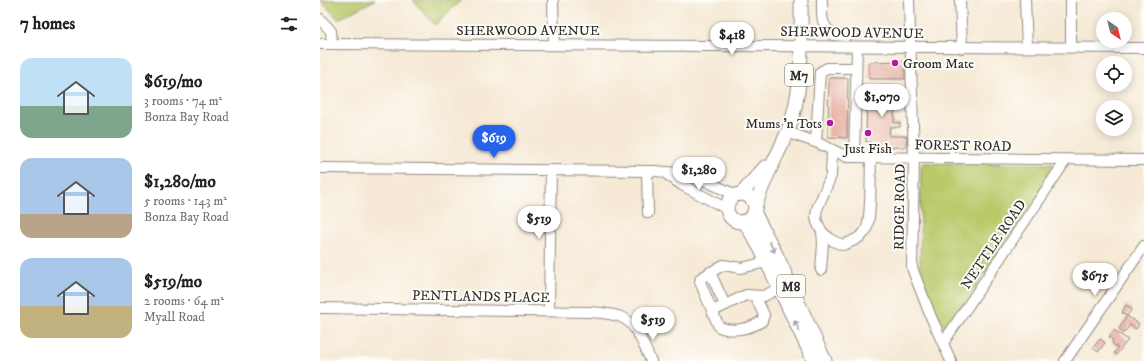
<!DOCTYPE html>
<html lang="en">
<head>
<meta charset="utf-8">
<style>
  body { margin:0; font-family:"IM FELL DW Pica",serif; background:#f2f2f2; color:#202124; height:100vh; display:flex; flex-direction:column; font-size:15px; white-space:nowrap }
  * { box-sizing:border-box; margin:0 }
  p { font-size:13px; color:#757577 }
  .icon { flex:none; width:22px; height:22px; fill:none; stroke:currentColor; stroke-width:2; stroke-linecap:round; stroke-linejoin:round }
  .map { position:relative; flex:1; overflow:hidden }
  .side { display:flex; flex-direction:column; background:#fff; width:320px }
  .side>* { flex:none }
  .needle { width:26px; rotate:145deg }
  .tools { position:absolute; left:776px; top:12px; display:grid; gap:8px }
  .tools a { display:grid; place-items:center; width:36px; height:36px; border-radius:50%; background:#fff; box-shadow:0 2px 10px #0003; font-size:20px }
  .price { position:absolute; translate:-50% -34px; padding:0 9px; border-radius:14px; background:#fff; color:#222; font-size:13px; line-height:26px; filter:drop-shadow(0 1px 2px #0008) }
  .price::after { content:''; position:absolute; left:50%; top:24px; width:12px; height:9px; margin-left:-6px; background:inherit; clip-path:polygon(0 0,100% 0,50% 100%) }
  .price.current { background:#2563eb; color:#fff }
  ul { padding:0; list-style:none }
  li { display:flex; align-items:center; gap:12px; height:100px; padding:0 20px }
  li span { display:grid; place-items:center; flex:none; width:112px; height:80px; border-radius:12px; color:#555 }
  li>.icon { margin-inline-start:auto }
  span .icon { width:48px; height:48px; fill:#fffc; stroke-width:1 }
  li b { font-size:17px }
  h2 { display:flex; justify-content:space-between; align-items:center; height:48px; padding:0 20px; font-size:17px }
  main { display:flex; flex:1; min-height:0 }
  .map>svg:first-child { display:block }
  .green { fill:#bac96b; stroke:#727a4b }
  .building { fill:#e6afa0 }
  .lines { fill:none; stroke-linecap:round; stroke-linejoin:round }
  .minor-casing { stroke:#908a80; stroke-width:12 }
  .major-casing { stroke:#908a80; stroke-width:15 }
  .minor { stroke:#fff; stroke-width:10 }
  .major { stroke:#fff; stroke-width:13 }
  .oneway { stroke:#a0a0a0 }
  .poi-dot { fill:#b5179e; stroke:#fdfcf7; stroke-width:1.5 }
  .labels { text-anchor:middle; stroke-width:4; stroke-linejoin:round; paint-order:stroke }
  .shield { fill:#fdfcf7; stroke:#6a6a68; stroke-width:1 }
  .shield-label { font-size:13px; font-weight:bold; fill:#2b2b2b }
  .street-label { font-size:14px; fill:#2b2b2b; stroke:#fdfcf7 }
  .poi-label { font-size:14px; fill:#2b2b2b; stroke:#fdfcf7; text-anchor:start }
</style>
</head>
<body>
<main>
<section class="side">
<h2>7 homes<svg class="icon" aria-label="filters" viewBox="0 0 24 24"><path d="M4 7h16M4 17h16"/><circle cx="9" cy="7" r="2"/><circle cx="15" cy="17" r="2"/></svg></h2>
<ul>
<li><span style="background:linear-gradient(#bfe0f5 60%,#7fa58c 0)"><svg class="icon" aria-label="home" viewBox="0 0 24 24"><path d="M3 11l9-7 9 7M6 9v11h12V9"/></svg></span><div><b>$619/mo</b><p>3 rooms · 74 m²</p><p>Bonza Bay Road</p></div></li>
<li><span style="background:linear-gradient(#a9c7e8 70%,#b9a48a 0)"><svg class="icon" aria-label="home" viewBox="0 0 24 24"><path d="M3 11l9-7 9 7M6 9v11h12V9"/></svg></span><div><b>$1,280/mo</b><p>5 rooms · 143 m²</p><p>Bonza Bay Road</p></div></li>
<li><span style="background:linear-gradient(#a9c7e8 60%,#c2b280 0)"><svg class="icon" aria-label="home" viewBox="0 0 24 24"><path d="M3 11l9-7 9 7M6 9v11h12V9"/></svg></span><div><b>$519/mo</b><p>2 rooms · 64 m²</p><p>Myall Road</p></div></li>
</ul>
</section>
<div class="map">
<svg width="824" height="361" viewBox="0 0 824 361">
  <rect width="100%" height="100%" fill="#fdfcf7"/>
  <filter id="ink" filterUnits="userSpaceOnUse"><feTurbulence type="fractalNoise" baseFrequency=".025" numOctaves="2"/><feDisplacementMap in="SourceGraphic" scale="8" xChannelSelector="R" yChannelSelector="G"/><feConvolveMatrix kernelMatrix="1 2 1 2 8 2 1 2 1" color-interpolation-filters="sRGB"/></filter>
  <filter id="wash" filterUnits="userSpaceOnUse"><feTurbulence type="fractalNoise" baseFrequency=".012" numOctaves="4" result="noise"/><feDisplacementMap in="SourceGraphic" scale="16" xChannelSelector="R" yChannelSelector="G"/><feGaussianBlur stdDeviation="0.9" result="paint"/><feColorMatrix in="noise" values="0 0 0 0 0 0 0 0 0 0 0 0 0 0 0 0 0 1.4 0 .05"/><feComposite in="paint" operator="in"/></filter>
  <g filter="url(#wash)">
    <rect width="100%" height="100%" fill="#f6e9d5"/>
    <!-- green -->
    <g class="green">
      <path d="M 0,0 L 55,0 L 18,19 Z"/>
      <path d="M 93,0 L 141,0 L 115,25 Z"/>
      <path d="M 603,163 L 732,164 L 735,169 L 628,328 L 625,329 L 606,292 L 600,272 L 601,167 Z"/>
    </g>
    <g id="blocks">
      <!-- building -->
      <g class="building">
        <path d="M 585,61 L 585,79 L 549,79 L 549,62 Z"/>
        <path d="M 509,78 L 528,78 L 527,138 L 508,137 Z"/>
        <path d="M 547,86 L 575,86 L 574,123 L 580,123 L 580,127 L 570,127 L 569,136 L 587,136 L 586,147 L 551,147 L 551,142 L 546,142 Z"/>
        <path d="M 806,305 L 812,309 L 807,316 L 819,324 L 816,329 L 810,325 L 804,333 L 799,329 L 807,316 L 802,313 Z"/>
        <path d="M 794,330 L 808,340 L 796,355 L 794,353 L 798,348 L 792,343 L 793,340 L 789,337 Z"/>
        <path d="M 780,339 L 785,343 L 778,352 L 773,348 Z"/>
      </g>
    </g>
  </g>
  <g filter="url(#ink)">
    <use href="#blocks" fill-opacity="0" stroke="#908a80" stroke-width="1"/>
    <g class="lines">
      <!-- minor casing -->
      <g class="minor-casing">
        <g id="minor">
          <path d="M 233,0 L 234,45"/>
          <path d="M 502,0 C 502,17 500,23 513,35 L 526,36"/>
          <path d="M 589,0 L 594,158 L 592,268 L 611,317 L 631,361"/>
          <path d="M 640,0 L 642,48"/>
          <path d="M 705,0 L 707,47"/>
          <path d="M 751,0 L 751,47"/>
          <path d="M 0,19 L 11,31 L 12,44"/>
          <path d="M 0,44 L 824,48"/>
          <path d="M 467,132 L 498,143 L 527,157 L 824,160"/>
          <path d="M 496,142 L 500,72 L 507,68 L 536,68"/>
          <path d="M 534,157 L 537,48"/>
          <path d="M 0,168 L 334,171 L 370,174 L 416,195"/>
          <path d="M 327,171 L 328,213"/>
          <path d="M 345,173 L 362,185 L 407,209"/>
          <path d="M 502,232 L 513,241 L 523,245 C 531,242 542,238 546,230 C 552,217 550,174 551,158"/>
          <path d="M 501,270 L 503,243 L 502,232 L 497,222 L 496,216 L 497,209 L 511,176 L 512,151"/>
          <path d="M 390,272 L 405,305"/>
          <path d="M 435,296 L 444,315 L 442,321 C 432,328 414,332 402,328 L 399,327 L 380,282 L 381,278 L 403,265 L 421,268 L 447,262"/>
          <path d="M 0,308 L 269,312 C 279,313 291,313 301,317 C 317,323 324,347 331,361"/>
          <path d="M 229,311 L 231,170"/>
          <path d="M 393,311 L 426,295 L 444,296 L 459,288"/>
          <path d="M 623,343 L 746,160"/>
          <path d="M 745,361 L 824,246"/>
        </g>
      </g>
      <!-- major casing -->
      <g class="major-casing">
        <g id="major">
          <path d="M 421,194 L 445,167"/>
          <circle cx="421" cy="208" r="14"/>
          <path d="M 435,208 C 443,180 456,159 467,133 C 484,92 481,43 481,0"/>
          <path d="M 434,212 L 457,256 L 505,361"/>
          <path d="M 424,221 L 440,248 L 494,361"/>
        </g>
      </g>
      <!-- minor -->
      <use href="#minor" class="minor"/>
      <!-- major -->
      <use href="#major" class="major"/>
    </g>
    <!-- one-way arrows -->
    <defs><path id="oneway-shaft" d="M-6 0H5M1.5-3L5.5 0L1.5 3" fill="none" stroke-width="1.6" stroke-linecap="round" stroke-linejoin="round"/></defs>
    <g class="oneway">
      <use href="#oneway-shaft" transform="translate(452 247) rotate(62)"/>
      <use href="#oneway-shaft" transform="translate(477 326) rotate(-115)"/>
    </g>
  </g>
  <!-- markers -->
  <g class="poi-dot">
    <circle cx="575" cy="63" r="4"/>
    <circle cx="510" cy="123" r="4"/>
    <circle cx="548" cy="133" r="4"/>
  </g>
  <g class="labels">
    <!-- shield labels -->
    <g class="shield">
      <rect x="465" y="64" width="28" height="22" rx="3"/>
      <rect x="457" y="275" width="28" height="22" rx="3"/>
    </g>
    <g class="shield-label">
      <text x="479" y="80">M7</text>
      <text x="471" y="291">M8</text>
    </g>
    <!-- street labels -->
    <g class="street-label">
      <text x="208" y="35">SHERWOOD AVENUE</text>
      <text transform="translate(532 32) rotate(1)" y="5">SHERWOOD AVENUE</text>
      <text transform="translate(643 145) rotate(1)" y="5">FOREST ROAD</text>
      <text transform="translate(579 207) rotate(-89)" y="5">RIDGE ROAD</text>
      <text transform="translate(673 244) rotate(-56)" y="5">NETTLE ROAD</text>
      <text transform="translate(161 296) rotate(1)" y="5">PENTLANDS PLACE</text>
    </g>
    <!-- poi labels -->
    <g class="poi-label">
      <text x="583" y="68">Groom Mate</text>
      <text x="502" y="128" text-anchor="end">Mums 'n Tots</text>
      <text x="548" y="153" text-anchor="middle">Just Fish</text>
    </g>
  </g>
</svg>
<div class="tools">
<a><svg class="needle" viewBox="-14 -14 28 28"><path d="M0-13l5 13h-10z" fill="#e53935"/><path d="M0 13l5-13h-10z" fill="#757577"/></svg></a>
<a><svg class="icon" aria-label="locate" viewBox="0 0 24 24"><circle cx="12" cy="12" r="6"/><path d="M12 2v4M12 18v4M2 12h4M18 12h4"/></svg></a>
<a><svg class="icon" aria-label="layers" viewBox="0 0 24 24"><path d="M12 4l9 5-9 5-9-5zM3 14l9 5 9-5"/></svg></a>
</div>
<b class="price" style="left:412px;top:56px">$418</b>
<b class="price" style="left:562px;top:118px">$1,070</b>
<b class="price current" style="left:174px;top:159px">$619</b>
<b class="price" style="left:379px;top:191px">$1,280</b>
<b class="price" style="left:219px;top:240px">$519</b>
<b class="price" style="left:775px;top:297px">$675</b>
<b class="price" style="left:333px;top:341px">$519</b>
</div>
</main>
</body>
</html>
